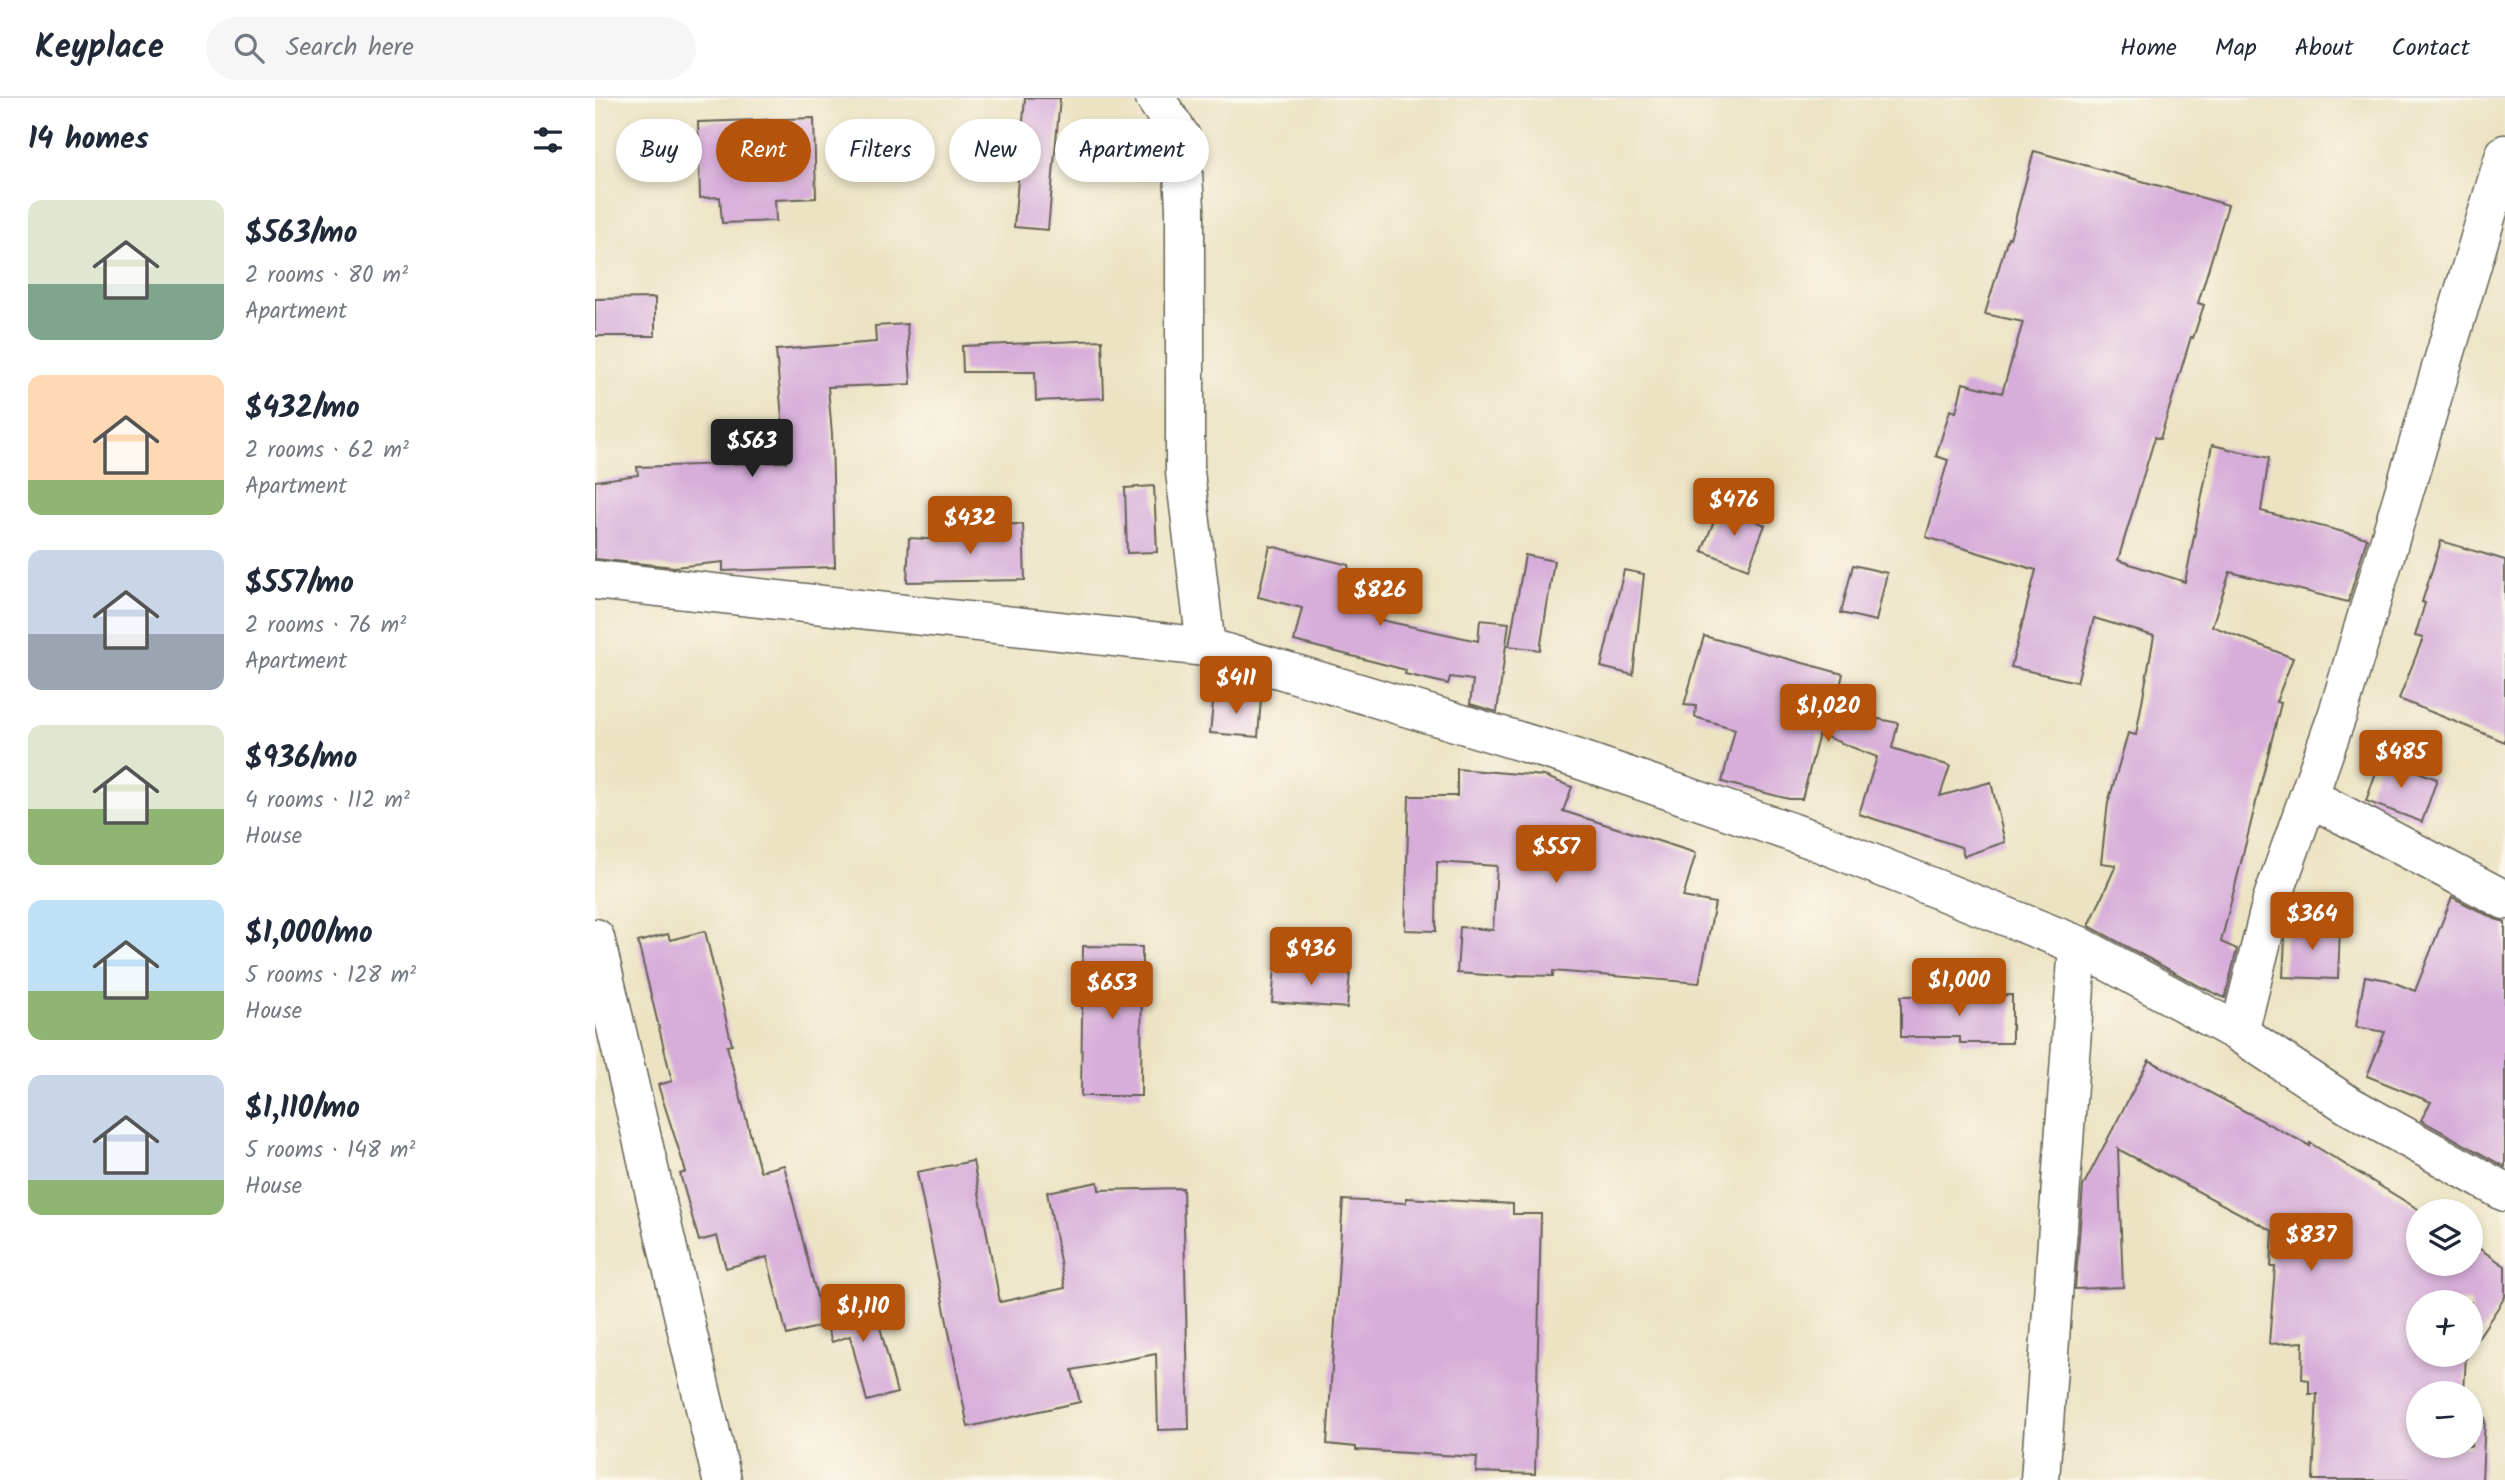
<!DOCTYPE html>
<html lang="en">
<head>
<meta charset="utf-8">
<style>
  body { margin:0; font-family:Kalam,sans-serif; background:#f6f6f7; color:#1f2937; height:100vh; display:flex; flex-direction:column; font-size:26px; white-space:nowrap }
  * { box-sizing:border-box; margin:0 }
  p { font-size:23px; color:#747a83 }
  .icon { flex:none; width:38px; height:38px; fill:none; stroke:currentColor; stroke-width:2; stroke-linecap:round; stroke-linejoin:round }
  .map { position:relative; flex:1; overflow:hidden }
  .details { display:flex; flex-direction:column; background:#fff; width:595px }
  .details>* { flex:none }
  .top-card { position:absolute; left:21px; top:21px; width:665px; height:63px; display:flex; gap:14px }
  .tools { position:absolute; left:1811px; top:1101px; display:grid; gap:14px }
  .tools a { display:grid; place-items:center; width:77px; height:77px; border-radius:50%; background:#fff; box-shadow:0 4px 10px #0003; font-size:35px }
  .price { position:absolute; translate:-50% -60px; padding:0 16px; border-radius:7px; background:#b45309; color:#fff; font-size:23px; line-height:46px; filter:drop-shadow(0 2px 4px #0008) }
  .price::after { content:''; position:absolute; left:50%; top:42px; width:21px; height:16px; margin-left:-10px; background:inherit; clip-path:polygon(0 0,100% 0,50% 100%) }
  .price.on { background:#222; color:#fff }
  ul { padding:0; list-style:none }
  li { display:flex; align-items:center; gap:21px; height:175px; padding:0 28px }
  li span { display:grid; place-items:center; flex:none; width:196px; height:140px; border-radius:14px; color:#555 }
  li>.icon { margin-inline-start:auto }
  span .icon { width:84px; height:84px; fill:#fffc; stroke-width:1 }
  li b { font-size:30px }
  h2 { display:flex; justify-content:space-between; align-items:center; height:84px; padding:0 28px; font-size:30px }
  .tag { padding:0 24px; border-radius:32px; background:#fff; box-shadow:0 4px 10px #0003; font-size:24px; line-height:63px }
  .tag.on { background:#b45309; color:#fff }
  header { display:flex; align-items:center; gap:42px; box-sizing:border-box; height:98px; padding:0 35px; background:#fff; border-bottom:2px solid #e0e1e3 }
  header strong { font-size:33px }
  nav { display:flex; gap:38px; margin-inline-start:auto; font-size:24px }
  .search { width:490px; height:63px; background:#f6f6f7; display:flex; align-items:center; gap:18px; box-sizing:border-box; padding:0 24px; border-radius:38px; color:#747a83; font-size:26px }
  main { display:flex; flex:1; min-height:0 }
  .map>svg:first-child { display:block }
  .building { fill:#d7adda }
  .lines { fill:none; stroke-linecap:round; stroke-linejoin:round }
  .minor-casing { stroke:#656256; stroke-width:41 }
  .minor { stroke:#fff; stroke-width:38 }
</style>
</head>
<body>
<header>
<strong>Keyplace</strong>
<div class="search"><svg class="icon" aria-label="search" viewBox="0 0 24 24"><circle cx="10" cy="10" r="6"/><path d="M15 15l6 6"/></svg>Search here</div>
<nav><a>Home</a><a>Map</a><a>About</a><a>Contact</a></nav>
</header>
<main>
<section class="details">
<h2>14 homes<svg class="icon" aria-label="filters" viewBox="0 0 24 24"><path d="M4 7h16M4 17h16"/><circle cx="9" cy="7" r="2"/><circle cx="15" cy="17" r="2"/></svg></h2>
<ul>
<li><span style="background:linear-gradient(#dfe7d0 60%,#7fa58c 0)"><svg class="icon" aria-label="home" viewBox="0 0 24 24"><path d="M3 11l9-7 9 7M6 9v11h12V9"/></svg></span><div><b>$563/mo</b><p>2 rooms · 80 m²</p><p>Apartment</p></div></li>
<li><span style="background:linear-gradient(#ffd9b3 75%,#8fb573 0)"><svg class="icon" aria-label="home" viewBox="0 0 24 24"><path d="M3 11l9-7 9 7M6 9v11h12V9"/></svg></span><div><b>$432/mo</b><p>2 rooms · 62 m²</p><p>Apartment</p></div></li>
<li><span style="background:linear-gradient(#c9d6e8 60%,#9aa5b1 0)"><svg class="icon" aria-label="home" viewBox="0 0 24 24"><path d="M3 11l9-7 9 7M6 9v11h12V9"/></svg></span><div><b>$557/mo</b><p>2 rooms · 76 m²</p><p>Apartment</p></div></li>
<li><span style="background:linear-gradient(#dfe7d0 60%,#8fb573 0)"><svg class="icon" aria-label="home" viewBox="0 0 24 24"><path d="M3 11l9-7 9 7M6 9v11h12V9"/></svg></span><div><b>$936/mo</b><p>4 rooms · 112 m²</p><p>House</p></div></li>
<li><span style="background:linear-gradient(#bfe0f5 65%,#8fb573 0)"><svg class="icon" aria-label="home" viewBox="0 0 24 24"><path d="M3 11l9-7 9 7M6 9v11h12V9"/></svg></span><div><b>$1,000/mo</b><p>5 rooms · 128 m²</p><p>House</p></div></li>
<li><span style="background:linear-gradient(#c9d6e8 75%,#8fb573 0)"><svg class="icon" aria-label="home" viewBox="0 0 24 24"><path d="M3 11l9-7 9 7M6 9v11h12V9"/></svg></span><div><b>$1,110/mo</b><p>5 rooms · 148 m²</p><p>House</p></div></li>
</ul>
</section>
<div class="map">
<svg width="1910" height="1382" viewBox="0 0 1910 1382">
  <rect width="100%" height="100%" fill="#fbf7ec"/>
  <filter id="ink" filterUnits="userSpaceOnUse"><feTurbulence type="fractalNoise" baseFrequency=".0143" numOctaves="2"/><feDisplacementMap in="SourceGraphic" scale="14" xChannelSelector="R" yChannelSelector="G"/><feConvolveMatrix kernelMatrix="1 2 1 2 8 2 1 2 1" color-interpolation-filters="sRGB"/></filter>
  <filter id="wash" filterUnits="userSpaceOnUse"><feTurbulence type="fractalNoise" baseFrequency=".00686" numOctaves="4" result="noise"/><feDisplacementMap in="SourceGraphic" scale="28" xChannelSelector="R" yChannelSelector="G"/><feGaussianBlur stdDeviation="1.57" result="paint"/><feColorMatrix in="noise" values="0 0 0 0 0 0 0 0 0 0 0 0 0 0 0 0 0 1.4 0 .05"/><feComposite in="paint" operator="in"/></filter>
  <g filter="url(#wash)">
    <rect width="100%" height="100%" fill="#ece3c3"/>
    <g id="blocks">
      <!-- building -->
      <g class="building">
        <path d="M 430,0 L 465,0 L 453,132 L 419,129 Z"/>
        <path d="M 219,20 L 221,100 L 180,102 L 181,123 L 127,125 L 125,99 L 105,100 L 103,24 Z"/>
        <path d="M 1439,53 L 1633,107 L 1603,205 L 1609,207 L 1598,240 L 1596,239 L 1565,341 L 1560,339 L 1523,462 L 1590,484 L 1617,347 L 1674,360 L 1666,413 L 1772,440 L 1753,504 L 1635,474 L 1617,528 L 1698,560 L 1681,604 L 1686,605 L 1626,844 L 1642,851 L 1630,900 L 1604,888 L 1494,828 L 1521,767 L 1506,765 L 1513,705 L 1533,635 L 1541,637 L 1559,538 L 1499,520 L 1482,584 L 1416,569 L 1441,472 L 1331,439 L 1353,362 L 1341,358 L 1355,312 L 1361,314 L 1368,285 L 1407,295 L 1428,224 L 1390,216 L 1413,139 L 1415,140 Z"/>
        <path d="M 60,200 L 60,238 L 0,238 L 0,201 Z"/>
        <path d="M 312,226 L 316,286 L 233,289 L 237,336 L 240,469 L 128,473 L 128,464 L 79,469 L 0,461 L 0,383 L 43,377 L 42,369 L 191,364 L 181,252 L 281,244 L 280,228 Z"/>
        <path d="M 507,242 L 509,300 L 441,303 L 440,274 L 368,274 L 367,248 Z"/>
        <path d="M 559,388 L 562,454 L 532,455 L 530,390 Z"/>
        <path d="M 1125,408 L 1170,427 L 1153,471 L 1107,453 Z"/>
        <path d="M 428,426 L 430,482 L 312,484 L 314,440 L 370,443 L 370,427 Z"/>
        <path d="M 1846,443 L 1910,462 L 1910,644 L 1804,601 L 1828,540 L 1820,538 L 1830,505 L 1827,504 Z"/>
        <path d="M 675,448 L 754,467 L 748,491 L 791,502 L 786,522 L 883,543 L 885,522 L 914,525 L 902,614 L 875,606 L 878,582 L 855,579 L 853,586 L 810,576 L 811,572 L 699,543 L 707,510 L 663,499 Z"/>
        <path d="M 930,457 L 959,463 L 945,552 L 914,548 Z"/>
        <path d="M 1258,467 L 1292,475 L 1281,523 L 1246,515 Z"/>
        <path d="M 1029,472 L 1049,476 L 1038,577 L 1006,569 Z"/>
        <path d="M 1109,538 L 1248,576 L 1242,600 L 1271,612 L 1269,618 L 1303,625 L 1297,650 L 1355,668 L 1345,698 L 1396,684 L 1410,744 L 1369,758 L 1366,749 L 1264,716 L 1282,659 L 1224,636 L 1207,701 L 1194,701 L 1127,684 L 1140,631 L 1100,619 L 1101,608 L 1089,607 Z"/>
        <path d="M 619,596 L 666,601 L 663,639 L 615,635 Z"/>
        <path d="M 1786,660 L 1842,681 L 1827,724 L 1771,703 Z"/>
        <path d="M 862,671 L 949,678 L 977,689 L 968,713 L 1101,755 L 1088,799 L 1120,805 L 1104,885 L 958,873 L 958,878 L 921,877 L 921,879 L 862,875 L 865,829 L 898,832 L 902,768 L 842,764 L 841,833 L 810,832 L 814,698 L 862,698 Z"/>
        <path d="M 1857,799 L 1900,821 L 1910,824 L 1910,1069 L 1826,1022 L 1836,1004 L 1772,978 L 1790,934 L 1761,929 L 1770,878 L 1793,882 L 1820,893 Z"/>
        <path d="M 1693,827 L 1745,829 L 1743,881 L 1688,879 L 1690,840 Z"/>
        <path d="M 110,833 L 137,947 L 132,948 L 165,1073 L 189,1067 L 229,1227 L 192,1237 L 172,1159 L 131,1170 L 122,1138 L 104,1143 L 85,1076 L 91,1074 L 63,987 L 77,983 L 43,844 L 73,836 L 75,842 Z"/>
        <path d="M 488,848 L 547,849 L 546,998 L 486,998 Z"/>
        <path d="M 680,869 L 755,875 L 752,910 L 677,904 Z"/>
        <path d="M 1417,897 L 1417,945 L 1365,945 L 1365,939 L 1306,939 L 1306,898 Z"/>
        <path d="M 1554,962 L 1715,1048 L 1715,1045 L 1826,1113 L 1824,1113 L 1824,1166 L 1876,1166 L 1876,1145 L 1910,1168 L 1910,1199 L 1883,1240 L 1876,1236 L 1876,1204 L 1824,1204 L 1824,1256 L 1871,1256 L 1869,1295 L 1824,1295 L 1824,1348 L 1876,1348 L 1876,1319 L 1890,1320 L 1887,1382 L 1718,1382 L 1722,1296 L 1714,1296 L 1714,1282 L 1707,1281 L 1708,1244 L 1674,1246 L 1680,1169 L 1676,1169 L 1678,1133 L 1523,1051 L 1528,1189 L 1480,1191 L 1488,1088 Z"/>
        <path d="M 378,1063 L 405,1204 L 470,1190 L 452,1094 L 503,1084 L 504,1092 L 588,1090 L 594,1331 L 563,1332 L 561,1256 L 477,1272 L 485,1304 L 373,1329 L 322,1074 Z"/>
        <path d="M 811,1100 L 918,1106 L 918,1116 L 946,1116 L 940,1376 L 881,1374 L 882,1359 L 761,1352 L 761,1349 L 732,1346 L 748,1102 L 811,1105 Z"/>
        <path d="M 277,1198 L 302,1295 L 272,1303 L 255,1238 L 237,1244 L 226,1211 Z"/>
      </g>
    </g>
  </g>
  <g filter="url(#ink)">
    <use href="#blocks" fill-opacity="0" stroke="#656256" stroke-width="2"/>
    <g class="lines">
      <!-- minor casing -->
      <g class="minor-casing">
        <g id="minor">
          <path d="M 560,0 L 586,39 L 590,110 L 590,374 L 611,549 L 980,660 L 1216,741 L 1483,847 L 1644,935 L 1755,1008 L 1910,1094"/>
          <path d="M 0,482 L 611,549"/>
          <path d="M 1714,699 L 1910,802"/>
          <path d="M 0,840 L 127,1382"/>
          <path d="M 1644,935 L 1677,802 L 1743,615 L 1910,56"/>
          <path d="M 1445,1382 L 1483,847"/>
        </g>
      </g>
      <!-- minor -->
      <use href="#minor" class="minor"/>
    </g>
  </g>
</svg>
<div class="tools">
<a><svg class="icon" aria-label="layers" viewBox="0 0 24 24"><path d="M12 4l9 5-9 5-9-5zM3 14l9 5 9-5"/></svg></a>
<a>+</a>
<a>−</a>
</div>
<b class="price on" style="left:157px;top:381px">$563</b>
<b class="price" style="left:1139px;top:440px">$476</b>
<b class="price" style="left:375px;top:458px">$432</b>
<b class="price" style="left:785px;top:530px">$826</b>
<b class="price" style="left:641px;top:618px">$411</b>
<b class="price" style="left:1233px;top:646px">$1,020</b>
<b class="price" style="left:1806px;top:692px">$485</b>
<b class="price" style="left:961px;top:787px">$557</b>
<b class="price" style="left:1717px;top:854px">$364</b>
<b class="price" style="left:716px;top:889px">$936</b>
<b class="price" style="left:1364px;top:920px">$1,000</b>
<b class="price" style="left:517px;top:923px">$653</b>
<b class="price" style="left:1716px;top:1175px">$837</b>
<b class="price" style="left:268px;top:1246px">$1,110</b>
<div class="top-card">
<a class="tag">Buy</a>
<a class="tag on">Rent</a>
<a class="tag">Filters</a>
<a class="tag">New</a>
<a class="tag">Apartment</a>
</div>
</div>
</main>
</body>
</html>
